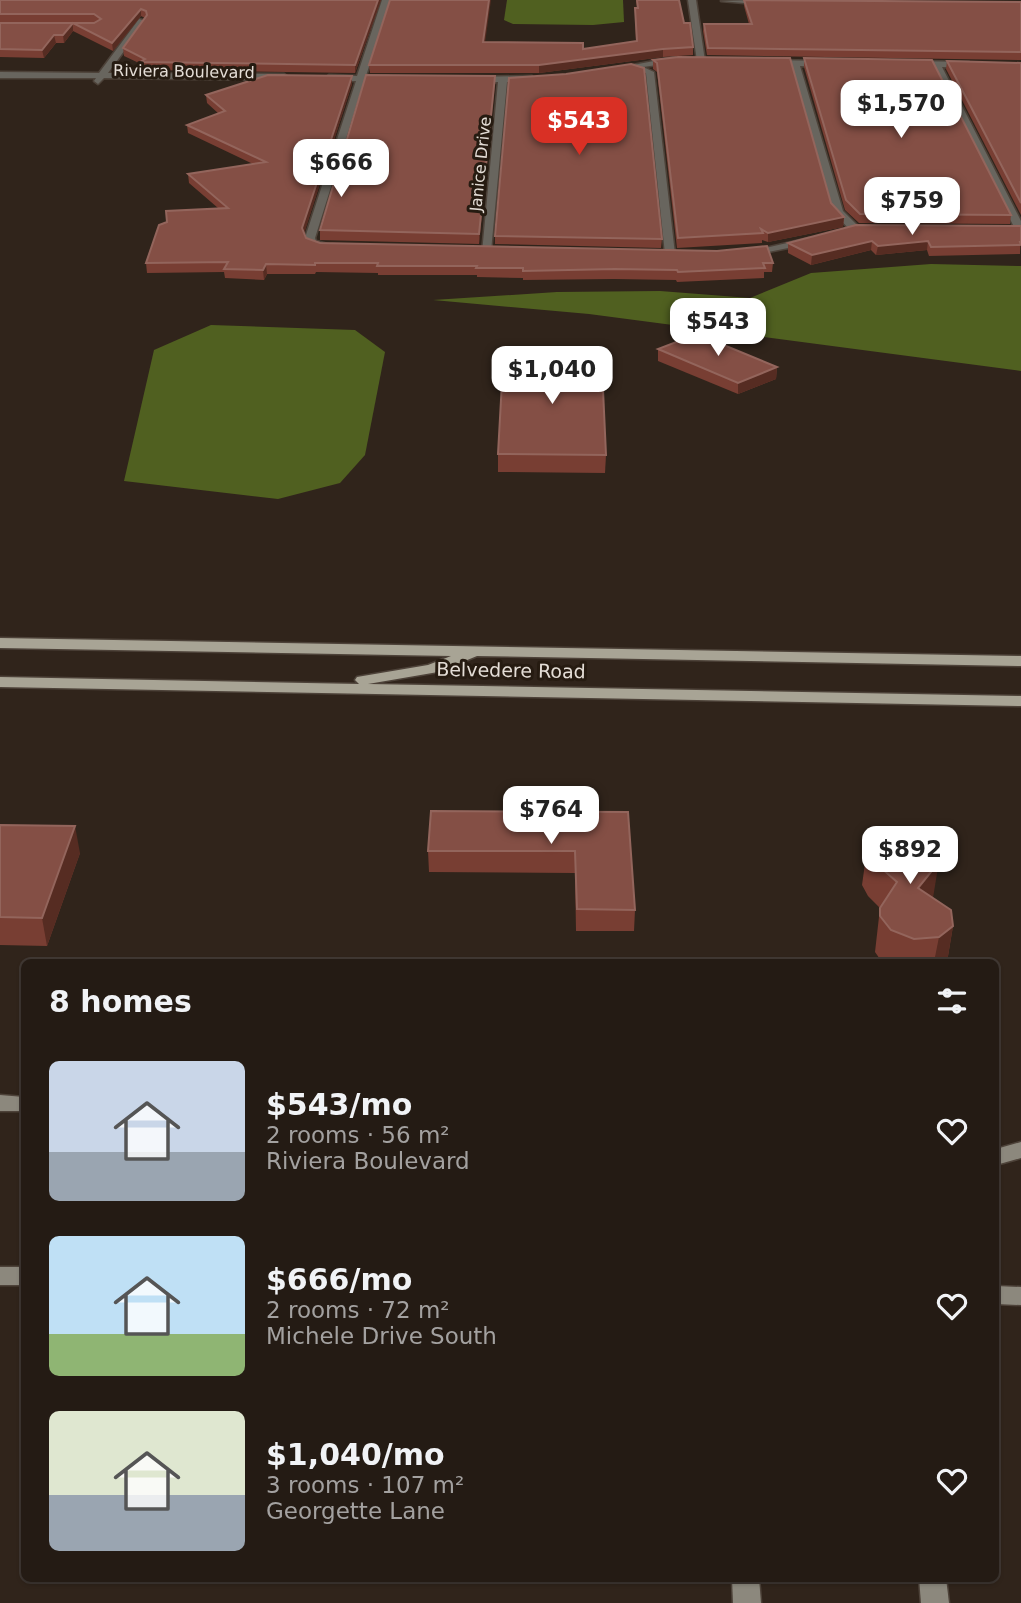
<!DOCTYPE html>
<html lang="en">
<head>
<meta charset="utf-8">
<style>
  body { margin:0; font-family:"DejaVu Sans",sans-serif; background:#302822; color:#f1f3f6; height:100vh; display:flex; flex-direction:column; font-size:26px; white-space:nowrap }
  * { box-sizing:border-box; margin:0 }
  p { font-size:23px; color:#a3a1a0 }
  .icon { flex:none; width:38px; height:38px; fill:none; stroke:currentColor; stroke-width:2; stroke-linecap:round; stroke-linejoin:round }
  .map { position:relative; flex:1; overflow:hidden }
  .drawer { position:absolute; left:21px; top:959px; width:978px; height:623px; display:flex; flex-direction:column; background:#241b14; border-radius:10px; box-shadow:0 2px 5px #0004,0 0 0 2px #413934 }
  .drawer>* { flex:none }
  .price { position:absolute; translate:-50% -60px; padding:0 16px; border-radius:14px; background:#fff; color:#222; font-size:23px; line-height:46px; filter:drop-shadow(0 2px 4px #0008) }
  .price::after { content:''; position:absolute; left:50%; top:42px; width:21px; height:16px; margin-left:-10px; background:inherit; clip-path:polygon(0 0,100% 0,50% 100%) }
  .price.selected { background:#d93025; color:#fff }
  ul { padding:0; list-style:none }
  li { display:flex; align-items:center; gap:21px; height:175px; padding:0 28px }
  li span { display:grid; place-items:center; flex:none; width:196px; height:140px; border-radius:10px; color:#555 }
  li>.icon { margin-inline-start:auto }
  span .icon { width:84px; height:84px; fill:#fffc; stroke-width:1 }
  li b { font-size:30px }
  h2 { display:flex; justify-content:space-between; align-items:center; height:84px; padding:0 28px; font-size:30px }
  .map>svg:first-child { display:block }
  .water { fill:#506020 }
  .lines { fill:none; stroke-linecap:round; stroke-linejoin:round }
  .street-casing { stroke:#4d4239; stroke-width:3 }
  .secondary-casing { stroke:#4d4239; stroke-width:3 }
  .primary-casing { stroke:#4d4239; stroke-width:3 }
  .street { fill:#68655e; fill-rule:evenodd }
  .secondary { fill:#8c887d; fill-rule:evenodd }
  .primary { fill:#a8a495; fill-rule:evenodd }
  .wall { fill:#783e33 }
  .shaded-wall { fill:#562c22 }
  .building { fill:#844f45; stroke:#93655c; stroke-width:2 }
  .labels { text-anchor:middle; stroke-width:6; stroke-linejoin:round; paint-order:stroke }
  .far-street-label { font-size:16px; fill:#e4ddd6; stroke:#261b11 }
  .street-label { font-size:19px; fill:#e4ddd6; stroke:#261b11 }
</style>
</head>
<body>
<div class="map">
<svg width="1021" height="1603" viewBox="0 0 1021 1603">
  <rect width="100%" height="100%" fill="#30241b"/>
  <!-- water -->
  <g class="water">
    <path d="M 507,0 L 623,0 L 624,22 L 593,25 L 513,24 L 504,20 Z"/>
    <path d="M 931,264 L 1021,266 L 1021,371 L 589,314 L 433,300 L 557,292 L 660,291 L 750,298 L 811,273 Z"/>
    <path d="M 211,325 L 355,330 L 385,352 L 365,455 L 340,483 L 278,499 L 124,481 L 154,350 Z"/>
  </g>
  <g class="lines">
    <!-- street casing -->
    <g class="street-casing">
      <g id="street">
        <path d="M 382,0 L 390,0 L 366,76 L 389,76 L 393,79 L 389,82 L 364,81 L 315,238 L 316,241 L 335,246 L 335,250 L 331,251 L 308,245 L 305,238 L 356,81 L 329,81 L 325,78 L 329,75 L 357,76 Z"/>
        <path d="M 688,0 L 696,0 L 705,61 L 701,64 L 697,61 Z"/>
        <path d="M 752,0 L 770,3 L 766,5 L 721,1 Z"/>
        <path d="M 139,19 L 146,21 L 108,73 L 284,74 L 288,77 L 284,80 L 104,78 L 98,84 L 94,81 L 96,78 L 0,78 L 0,72 L 99,73 Z"/>
        <path d="M 675,57 L 678,62 L 643,67 L 654,72 L 675,254 L 670,257 L 665,254 L 646,73 L 631,69 L 616,72 L 612,69 Z"/>
        <path d="M 769,60 L 825,61 L 829,64 L 825,67 L 800,66 L 843,211 L 859,227 L 859,231 L 851,231 L 833,212 L 792,66 L 766,65 Z"/>
        <path d="M 913,61 L 969,62 L 973,65 L 969,68 L 942,67 L 1021,221 L 1021,232 L 1015,229 L 934,67 L 910,66 Z"/>
        <path d="M 532,76 L 535,81 L 507,82 L 491,251 L 482,253 L 498,82 L 473,83 L 469,80 L 473,77 Z"/>
        <path d="M 809,238 L 814,241 L 813,243 L 748,256 L 743,253 Z"/>
      </g>
    </g>
    <!-- secondary casing -->
    <g class="secondary-casing">
      <g id="secondary">
        <path d="M 0,1095 L 24,1097 L 24,1111 L 0,1111 Z"/>
        <path d="M 1021,1142 L 1021,1158 L 996,1165 L 996,1149 Z"/>
        <rect x="0" y="1267" width="24" height="18"/>
        <path d="M 996,1286 L 1021,1287 L 1021,1305 L 996,1304 Z"/>
        <path d="M 732,1578 L 759,1578 L 761,1603 L 733,1603 Z"/>
        <path d="M 919,1578 L 946,1578 L 949,1603 L 921,1603 Z"/>
      </g>
    </g>
    <!-- primary casing -->
    <g class="primary-casing">
      <path id="primary" d="M 0,638 L 1021,656 L 1021,666 L 477,656 L 438,672 L 368,684 L 1021,696 L 1021,706 L 0,687 L 0,677 L 359,684 L 355,680 L 357,677 L 428,665 L 451,656 L 0,648 Z"/>
    </g>
    <!-- street -->
    <use href="#street" class="street"/>
    <!-- secondary -->
    <use href="#secondary" class="secondary"/>
    <!-- primary -->
    <use href="#primary" class="primary"/>
  </g>
  <!-- wall -->
  <g class="wall">
    <path d="M 0,0 L 381,0 L 355,73 L 141,70 L 141,64 L 124,56 L 123,48 L 145,18 L 141,16 L 113,51 L 73,31 L 64,43 L 56,43 L 44,58 L 0,57 L 0,23 L 94,23 L 96,22 L 0,22 Z"/>
    <path d="M 636,0 L 679,0 L 684,23 L 693,47 L 693,55 L 663,57 L 539,73 L 370,73 L 369,65 L 485,42 L 583,49 L 636,41 L 635,16 L 635,8 L 637,8 Z"/>
    <path d="M 744,0 L 1021,2 L 1021,60 L 707,55 L 703,31 L 704,24 L 749,24 L 744,6 Z"/>
    <path d="M 804,58 L 1011,215 L 1010,224 L 859,223 L 845,210 L 804,67 Z"/>
    <path d="M 653,60 L 831,203 L 844,217 L 843,227 L 768,242 L 762,240 L 762,243 L 677,248 L 657,72 L 653,69 Z"/>
    <path d="M 947,61 L 1021,63 L 1021,215 L 946,69 Z"/>
    <path d="M 352,76 L 352,84 L 304,233 L 306,238 L 320,243 L 773,263 L 772,272 L 764,272 L 764,278 L 677,282 L 676,280 L 614,279 L 523,280 L 523,278 L 477,277 L 477,275 L 378,275 L 378,273 L 316,272 L 315,274 L 267,274 L 264,280 L 225,278 L 224,272 L 147,273 L 146,263 L 218,208 L 189,183 L 188,174 L 253,164 L 188,133 L 187,125 L 219,114 L 207,103 L 206,95 Z"/>
    <path d="M 495,76 L 479,244 L 320,240 L 320,230 Z"/>
    <path d="M 1021,226 L 1020,254 L 929,256 L 927,250 L 876,255 L 871,250 L 811,265 L 788,253 L 788,243 Z"/>
    <path d="M 495,236 L 662,239 L 661,248 L 495,244 Z"/>
    <path d="M 658,349 L 777,367 L 776,379 L 738,394 L 658,361 Z"/>
    <path d="M 498,454 L 606,455 L 605,473 L 498,472 Z"/>
    <path d="M 628,812 L 635,910 L 634,931 L 576,931 L 575,873 L 429,872 L 428,851 Z"/>
    <path d="M 0,825 L 80,853 L 47,946 L 0,945 Z"/>
    <path d="M 867,849 L 933,898 L 953,926 L 947,962 L 882,962 L 875,952 L 880,908 L 868,896 L 862,885 Z"/>
  </g>
  <!-- shaded-wall -->
  <g class="shaded-wall">
    <path d="M 378,0 L 381,0 L 355,73 L 355,65 Z"/>
    <path d="M 489,0 L 491,0 L 484,50 L 483,42 Z"/>
    <path d="M 141,9 L 141,16 L 113,51 L 112,43 Z"/>
    <path d="M 73,23 L 73,31 L 64,43 L 63,35 Z"/>
    <path d="M 54,35 L 56,43 L 44,58 L 42,50 Z"/>
    <path d="M 663,49 L 663,57 L 539,73 L 539,65 Z"/>
    <path d="M 352,76 L 352,84 L 303,237 L 302,228 Z"/>
    <path d="M 495,76 L 495,85 L 479,244 L 479,234 Z"/>
    <path d="M 844,217 L 843,227 L 768,242 L 768,233 Z"/>
    <path d="M 872,241 L 871,250 L 811,265 L 812,255 Z"/>
    <path d="M 928,241 L 927,250 L 876,255 L 878,246 Z"/>
    <path d="M 266,264 L 267,274 L 264,280 L 263,270 Z"/>
    <path d="M 777,367 L 776,379 L 738,394 L 738,383 Z"/>
    <path d="M 75,826 L 80,853 L 47,946 L 42,918 Z"/>
    <path d="M 940,855 L 933,898 L 918,888 Z"/>
    <path d="M 953,926 L 947,962 L 934,962 L 939,937 Z"/>
  </g>
  <!-- building -->
  <g class="building">
    <path d="M 0,0 L 378,0 L 355,65 L 140,62 L 145,59 L 123,48 L 147,15 L 146,11 L 141,9 L 112,43 L 73,23 L 63,35 L 54,35 L 42,50 L 0,49 L 0,23 L 94,23 L 101,19 L 94,14 L 0,14 Z"/>
    <path d="M 390,0 L 489,0 L 483,42 L 583,43 L 583,49 L 637,41 L 635,8 L 638,8 L 637,0 L 679,0 L 684,23 L 690,23 L 693,47 L 663,49 L 539,65 L 369,65 Z"/>
    <path d="M 744,0 L 1021,2 L 1021,52 L 708,48 L 704,24 L 752,24 Z"/>
    <path d="M 678,57 L 790,58 L 831,203 L 844,217 L 768,233 L 761,229 L 763,233 L 678,238 L 657,63 L 653,60 Z"/>
    <path d="M 804,58 L 932,60 L 1011,215 L 860,214 L 846,200 Z"/>
    <path d="M 947,61 L 1021,63 L 1021,203 Z"/>
    <path d="M 631,64 L 644,68 L 662,239 L 495,236 L 509,78 L 566,74 Z"/>
    <path d="M 268,75 L 352,76 L 302,228 L 306,238 L 320,243 L 717,251 L 767,246 L 773,263 L 763,263 L 765,268 L 678,272 L 677,270 L 615,269 L 523,271 L 523,268 L 476,268 L 477,266 L 377,266 L 378,263 L 315,263 L 315,265 L 266,264 L 263,270 L 224,269 L 228,262 L 146,263 L 159,225 L 167,222 L 166,211 L 228,208 L 188,174 L 266,162 L 187,125 L 225,111 L 206,95 Z"/>
    <path d="M 366,75 L 495,76 L 479,234 L 320,230 Z"/>
    <path d="M 856,225 L 1021,226 L 1021,242 L 1020,242 L 1021,245 L 931,247 L 928,241 L 878,246 L 872,241 L 812,255 L 788,243 Z"/>
    <path d="M 697,334 L 777,367 L 738,383 L 658,349 Z"/>
    <path d="M 560,347 L 602,368 L 606,455 L 498,454 L 503,364 Z"/>
    <path d="M 431,811 L 628,812 L 635,910 L 577,909 L 575,851 L 428,851 Z"/>
    <path d="M 0,825 L 75,826 L 42,918 L 0,917 Z"/>
    <path d="M 890,832 L 923,836 L 937,848 L 940,855 L 939,862 L 918,888 L 951,910 L 953,926 L 939,937 L 914,939 L 891,930 L 880,916 L 880,908 L 897,882 L 872,860 L 867,849 L 873,840 Z"/>
  </g>
  <g class="labels">
    <!-- far-street labels -->
    <g class="far-street-label">
      <text transform="translate(184 71) rotate(1)" y="6">Riviera Boulevard</text>
      <text transform="translate(480 164) rotate(-84)" y="6">Janice Drive</text>
    </g>
    <!-- street labels -->
    <g class="street-label">
      <text transform="translate(511 670) rotate(1)" y="7">Belvedere Road</text>
    </g>
  </g>
</svg>
<b class="price" style="left:901px;top:140px">$1,570</b>
<b class="price selected" style="left:579px;top:157px">$543</b>
<b class="price" style="left:341px;top:199px">$666</b>
<b class="price" style="left:912px;top:237px">$759</b>
<b class="price" style="left:718px;top:358px">$543</b>
<b class="price" style="left:552px;top:406px">$1,040</b>
<b class="price" style="left:551px;top:846px">$764</b>
<b class="price" style="left:910px;top:886px">$892</b>
<section class="drawer">
<h2>8 homes<svg class="icon" aria-label="filters" viewBox="0 0 24 24"><path d="M4 7h16M4 17h16"/><circle cx="9" cy="7" r="2"/><circle cx="15" cy="17" r="2"/></svg></h2>
<ul>
<li><span style="background:linear-gradient(#c9d6e8 65%,#9aa5b1 0)"><svg class="icon" aria-label="home" viewBox="0 0 24 24"><path d="M3 11l9-7 9 7M6 9v11h12V9"/></svg></span><div><b>$543/mo</b><p>2 rooms · 56 m²</p><p>Riviera Boulevard</p></div><svg class="icon" aria-label="heart" viewBox="0 0 24 24"><path d="M12 20l-8-8c-3-5 5-10 8-4 3-6 11-1 8 4z"/></svg></li>
<li><span style="background:linear-gradient(#bfe0f5 70%,#8fb573 0)"><svg class="icon" aria-label="home" viewBox="0 0 24 24"><path d="M3 11l9-7 9 7M6 9v11h12V9"/></svg></span><div><b>$666/mo</b><p>2 rooms · 72 m²</p><p>Michele Drive South</p></div><svg class="icon" aria-label="heart" viewBox="0 0 24 24"><path d="M12 20l-8-8c-3-5 5-10 8-4 3-6 11-1 8 4z"/></svg></li>
<li><span style="background:linear-gradient(#dfe7d0 60%,#9aa5b1 0)"><svg class="icon" aria-label="home" viewBox="0 0 24 24"><path d="M3 11l9-7 9 7M6 9v11h12V9"/></svg></span><div><b>$1,040/mo</b><p>3 rooms · 107 m²</p><p>Georgette Lane</p></div><svg class="icon" aria-label="heart" viewBox="0 0 24 24"><path d="M12 20l-8-8c-3-5 5-10 8-4 3-6 11-1 8 4z"/></svg></li>
</ul>
</section>
</div>
</body>
</html>
